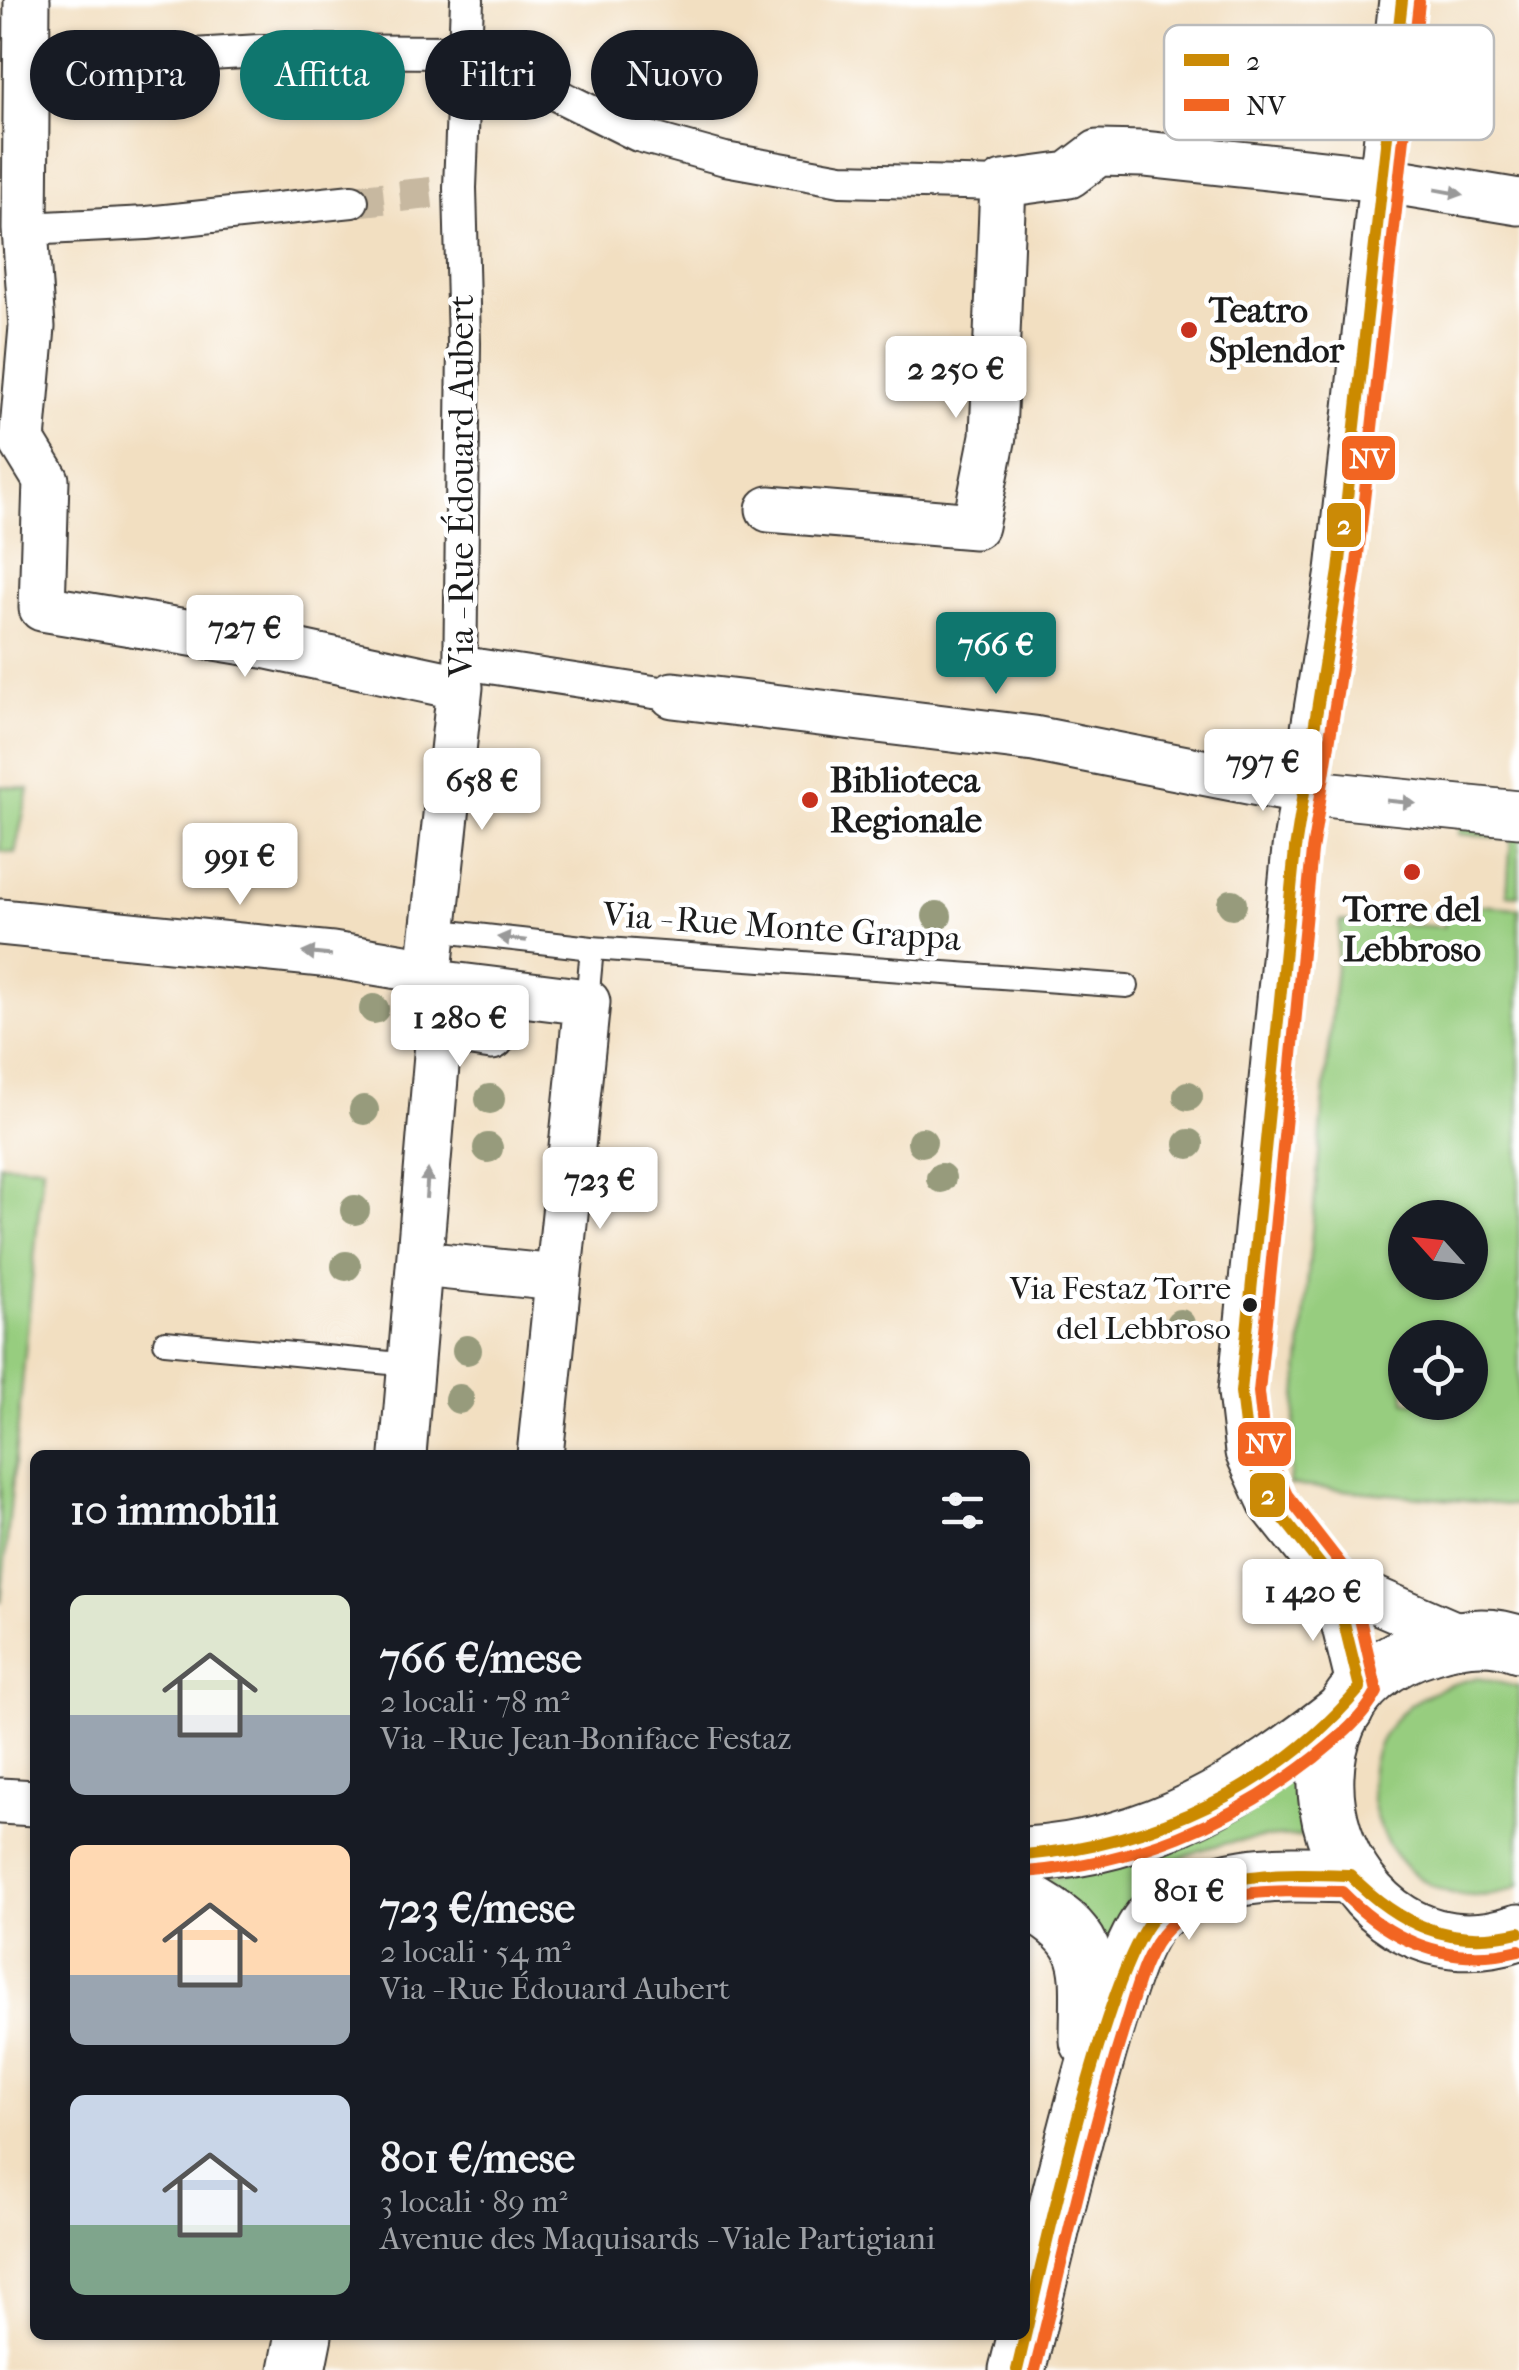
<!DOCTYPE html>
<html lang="it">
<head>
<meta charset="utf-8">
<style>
  body { margin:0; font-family:"IM FELL French Canon",serif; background:#20242c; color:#f1f3f6; height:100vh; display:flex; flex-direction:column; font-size:38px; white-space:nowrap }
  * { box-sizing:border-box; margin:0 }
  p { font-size:32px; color:#9ea1a6 }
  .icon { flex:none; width:55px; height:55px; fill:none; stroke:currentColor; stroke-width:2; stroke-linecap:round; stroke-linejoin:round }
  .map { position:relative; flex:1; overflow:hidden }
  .side { position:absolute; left:30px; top:1450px; width:1000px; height:890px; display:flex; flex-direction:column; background:#171b24; border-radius:15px; box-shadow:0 2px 8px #0004 }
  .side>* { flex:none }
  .hud { position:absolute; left:30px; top:30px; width:1000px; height:90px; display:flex; gap:20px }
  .needle { width:65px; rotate:297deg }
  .buttons { position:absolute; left:1388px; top:1200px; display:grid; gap:20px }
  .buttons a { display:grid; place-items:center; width:100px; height:100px; border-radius:50%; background:#171b24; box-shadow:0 2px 8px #0004; font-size:50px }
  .price { position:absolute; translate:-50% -85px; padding:0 22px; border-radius:10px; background:#fff; color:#222; font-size:32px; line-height:65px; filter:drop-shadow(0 2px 5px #0008) }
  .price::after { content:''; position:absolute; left:50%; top:60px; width:30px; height:22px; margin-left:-15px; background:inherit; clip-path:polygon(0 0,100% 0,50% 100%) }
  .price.on { background:#0f766e; color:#fff }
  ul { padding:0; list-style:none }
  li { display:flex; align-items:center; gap:30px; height:250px; padding:0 40px }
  li span { display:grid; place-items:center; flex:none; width:280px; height:200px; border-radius:15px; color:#555 }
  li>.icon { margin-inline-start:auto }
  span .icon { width:120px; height:120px; fill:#fffc; stroke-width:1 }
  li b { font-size:42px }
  h2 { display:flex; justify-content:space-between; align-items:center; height:120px; padding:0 40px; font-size:42px }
  .chip { padding:0 35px; border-radius:45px; background:#171b24; box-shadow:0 2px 8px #0004; font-size:35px; line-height:90px }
  .chip.on { background:#0f766e; color:#fff }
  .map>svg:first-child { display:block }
  .green { fill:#97cd7f; stroke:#5a744e; stroke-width:2.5; fill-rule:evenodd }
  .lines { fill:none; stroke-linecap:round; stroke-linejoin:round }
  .pedestrian-tunnel { stroke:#c7b8a0; stroke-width:32; stroke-dasharray:32 16; stroke-linecap:butt }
  .service-casing { stroke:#3c3935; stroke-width:26 }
  .pedestrian-casing { stroke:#3c3935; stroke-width:36 }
  .minor-casing { stroke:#3c3935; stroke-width:49 }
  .tertiary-casing { stroke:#3c3935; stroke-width:59 }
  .service { stroke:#fff; stroke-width:22 }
  .pedestrian { stroke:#fff; stroke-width:32 }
  .minor { stroke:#fff; stroke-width:45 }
  .tertiary { stroke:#fff; stroke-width:55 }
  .bus-1-casing { stroke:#fff; stroke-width:20 }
  .bus-2-casing { stroke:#fff; stroke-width:20 }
  .bus-1 { stroke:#cb8a06; stroke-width:12 }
  .bus-2 { stroke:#f26522; stroke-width:12 }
  .tree { fill:#979b7c }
  .oneway { fill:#999 }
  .poi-dot { fill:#c8321e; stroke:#fff; stroke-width:4 }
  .bus-dot { fill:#1c1c1c; stroke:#fff; stroke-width:4 }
  .labels { text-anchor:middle; stroke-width:9; stroke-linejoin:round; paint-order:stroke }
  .bus-label { font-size:32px; fill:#1c1c1c; stroke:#fff; text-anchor:end }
  .poi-label { font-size:35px; font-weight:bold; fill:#1c1c1c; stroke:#fff; text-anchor:start }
  .street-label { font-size:35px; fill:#1c1c1c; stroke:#fff }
  .key { fill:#fff; stroke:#bbb; stroke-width:2.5 }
  .key-label { font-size:28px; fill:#1c1c1c }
  .line-badge { stroke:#fff; stroke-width:4 }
  .badge-label { font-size:28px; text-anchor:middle; font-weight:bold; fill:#fff }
</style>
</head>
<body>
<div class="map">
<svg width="1519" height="2370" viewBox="0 0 1519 2370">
  <rect width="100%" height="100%" fill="#fff"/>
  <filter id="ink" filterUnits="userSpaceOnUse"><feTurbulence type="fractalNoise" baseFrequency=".01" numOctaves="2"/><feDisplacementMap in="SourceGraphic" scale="20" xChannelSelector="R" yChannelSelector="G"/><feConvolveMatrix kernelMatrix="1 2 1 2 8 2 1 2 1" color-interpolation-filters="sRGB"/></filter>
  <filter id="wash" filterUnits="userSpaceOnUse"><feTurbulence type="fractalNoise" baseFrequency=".0048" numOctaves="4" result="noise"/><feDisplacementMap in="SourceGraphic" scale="40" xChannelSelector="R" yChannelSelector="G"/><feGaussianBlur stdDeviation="2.25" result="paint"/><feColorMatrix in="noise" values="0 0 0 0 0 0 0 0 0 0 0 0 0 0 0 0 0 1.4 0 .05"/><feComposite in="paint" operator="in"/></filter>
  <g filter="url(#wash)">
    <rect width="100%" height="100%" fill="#f2dfc1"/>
    <!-- green -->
    <g class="green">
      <path d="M 0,786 L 29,789 L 15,853 L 0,851 Z"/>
      <path d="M 1461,823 L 1519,828 L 1519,895 L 1507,894 L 1511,839 L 1459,834 Z"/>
      <path d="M 1447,903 L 1519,908 L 1519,1506 L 1289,1485 L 1340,921 L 1444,927 ZM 1405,1218 L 1470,1218 L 1470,1282 L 1405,1282 ZM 1405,1338 L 1470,1338 L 1470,1402 L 1405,1402 Z"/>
      <path d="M 0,1164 L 43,1166 L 1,1602 L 0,1602 Z"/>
      <path d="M 1478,1678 L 1519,1687 L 1519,1886 C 1385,1947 1286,1712 1478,1678 Z"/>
      <path d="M 1295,1775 L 1302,1836 C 1252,1837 1185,1843 1147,1882 C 1129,1901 1118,1925 1105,1948 L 1025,1882 L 1134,1863 L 1187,1840 Z"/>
    </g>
  </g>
  <g filter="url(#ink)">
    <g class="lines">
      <!-- pedestrian-tunnel -->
      <path class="pedestrian-tunnel" d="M 352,201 L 441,192"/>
      <!-- service casing -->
      <g class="service-casing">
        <g id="service">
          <path d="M 433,930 L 592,948 L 1127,986"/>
          <path d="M 587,1002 L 592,948"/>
          <path d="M 165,1342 L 411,1365"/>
        </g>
      </g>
      <!-- pedestrian casing -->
      <g class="pedestrian-casing">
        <g id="pedestrian">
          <path d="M 25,65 L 260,51 L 462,52"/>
          <path d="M 462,79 L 501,80"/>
          <path d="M 537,85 L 638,135 L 725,159 L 841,180 L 1003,184"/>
          <path d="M 25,229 L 147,223 L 352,201"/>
          <path d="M 463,663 L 673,695"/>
          <path d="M 460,687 L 464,343 L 460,188 L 467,0"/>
        </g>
      </g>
      <!-- minor casing -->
      <g class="minor-casing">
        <g id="minor">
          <path d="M 27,0 L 25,229 L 32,327 L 22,441 L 46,480 L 42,608 L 263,645 L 460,687 L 429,971"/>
          <path d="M 769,509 L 975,526 L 993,436 L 1003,184 L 1069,175 L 1098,153 L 1144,154 L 1380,179 L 1519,202"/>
          <path d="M 673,695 L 1034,739 L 1304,792 L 1519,814"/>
          <path d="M 0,922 L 332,955 L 429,971 L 443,984 L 587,1002 L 540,1455"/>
          <path d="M 439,1029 L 492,1037"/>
          <path d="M 421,1264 L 557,1278"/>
          <path d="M 403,1455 L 443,984"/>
          <path d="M 1334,1582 L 1461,1637"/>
          <path d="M 1360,1688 L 1334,1582 L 1272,1504 L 1248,1452 L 1241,1392 L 1295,849 L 1339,571 L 1402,0"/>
          <path d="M 0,1801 L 35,1803"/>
        </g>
      </g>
      <!-- tertiary casing -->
      <g class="tertiary-casing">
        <g id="tertiary">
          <path d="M 1519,1644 C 1490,1632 1458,1637 1430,1646 C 1240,1702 1334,1995 1519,1932"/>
          <path d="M 1025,1855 C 1155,1847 1246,1788 1346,1709"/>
          <path d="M 1025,1900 C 1099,1939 1088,1965 1088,2041"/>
          <path d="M 297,2370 L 304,2335"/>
          <path d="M 1017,2370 C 1037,2296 1111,1950 1155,1915 C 1213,1869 1280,1873 1350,1875"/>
        </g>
      </g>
      <!-- service -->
      <use href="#service" class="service"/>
      <!-- pedestrian -->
      <use href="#pedestrian" class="pedestrian"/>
      <!-- minor -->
      <use href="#minor" class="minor"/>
      <!-- tertiary -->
      <use href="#tertiary" class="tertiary"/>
      <!-- bus-1 casing -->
      <g class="bus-1-casing">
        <g id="bus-1">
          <path d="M 1025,1855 C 1153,1844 1276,1788 1360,1688 L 1334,1582 L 1272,1504 L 1248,1452 L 1241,1392 L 1295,849 L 1339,571 L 1402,0"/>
          <path d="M 1017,2370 C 1037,2289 1106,1954 1159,1912 C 1213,1870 1285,1873 1350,1875 C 1398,1924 1450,1949 1519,1932"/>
        </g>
      </g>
      <!-- bus-2 casing -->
      <g class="bus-2-casing">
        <g id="bus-2">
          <path d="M 1026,1872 C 1135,1863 1228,1825 1314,1758 C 1336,1740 1364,1718 1377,1692 L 1350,1576 L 1287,1495 L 1265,1447 L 1259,1392 L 1312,851 L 1356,573 L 1419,2"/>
          <path d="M 1035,2370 C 1064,2255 1089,2138 1125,2025 C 1135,1994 1144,1951 1168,1928 C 1210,1885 1288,1891 1342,1892 C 1391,1942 1450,1967 1519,1950"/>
        </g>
      </g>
      <!-- bus-1 -->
      <use href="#bus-1" class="bus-1"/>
      <!-- bus-2 -->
      <use href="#bus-2" class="bus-2"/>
    </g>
    <!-- trees -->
    <g class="tree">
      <circle cx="1232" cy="904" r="15"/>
      <circle cx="937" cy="916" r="15"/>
      <circle cx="374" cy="1009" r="15"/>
      <circle cx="499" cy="1016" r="15"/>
      <circle cx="1188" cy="1096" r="15"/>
      <circle cx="490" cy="1099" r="15"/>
      <circle cx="364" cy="1110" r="15"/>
      <circle cx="922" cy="1142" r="15"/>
      <circle cx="1189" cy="1144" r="15"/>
      <circle cx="488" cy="1148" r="15"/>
      <circle cx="941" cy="1178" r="15"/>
      <circle cx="355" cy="1210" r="15"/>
      <circle cx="346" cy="1266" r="15"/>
      <circle cx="1180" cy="1324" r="15"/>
      <circle cx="467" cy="1350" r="15"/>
      <circle cx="459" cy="1399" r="15"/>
    </g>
    <!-- one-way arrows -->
    <defs><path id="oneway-solid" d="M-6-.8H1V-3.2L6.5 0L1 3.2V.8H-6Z" transform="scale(2.5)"/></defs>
    <g class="oneway">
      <use href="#oneway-solid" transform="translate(1449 192) rotate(10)"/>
      <use href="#oneway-solid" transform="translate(1401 802) rotate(6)"/>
      <use href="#oneway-solid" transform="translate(512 939) rotate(-173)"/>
      <use href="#oneway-solid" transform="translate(317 954) rotate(-174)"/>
      <use href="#oneway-solid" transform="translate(427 1184) rotate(-86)"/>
    </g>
  </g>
  <!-- markers -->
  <g class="poi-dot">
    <circle cx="1189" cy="330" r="10"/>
    <circle cx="810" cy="800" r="10"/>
    <circle cx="1412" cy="872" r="10"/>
  </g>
  <circle class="bus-dot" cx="1250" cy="1305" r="9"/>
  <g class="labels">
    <!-- bus labels -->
    <g class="bus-label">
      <text x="1231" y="1299">Via Festaz Torre<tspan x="1231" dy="40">del Lebbroso</tspan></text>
    </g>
    <!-- poi labels -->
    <g class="poi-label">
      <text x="1209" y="322">Teatro<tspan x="1209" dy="40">Splendor</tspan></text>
      <text x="830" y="792">Biblioteca<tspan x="830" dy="40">Regionale</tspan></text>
      <text x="1412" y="921" text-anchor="middle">Torre del<tspan x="1412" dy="40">Lebbroso</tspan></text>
    </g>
    <!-- street labels -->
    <g class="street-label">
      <text transform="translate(461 486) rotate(-90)" y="12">Via - Rue Édouard Aubert</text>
      <text transform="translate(782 926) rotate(4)" y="12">Via - Rue Monte Grappa</text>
    </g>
  </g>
  <!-- legend -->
  <rect x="1164" y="25" width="330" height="115" rx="15" class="key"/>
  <rect x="1184" y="54" width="45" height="12" fill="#cb8a06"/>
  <rect x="1184" y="99" width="45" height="12" fill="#f26522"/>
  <g class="key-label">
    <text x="1246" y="70">2</text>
    <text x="1246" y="115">NV</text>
  </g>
  <g class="line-badge">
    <rect x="1340" y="434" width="57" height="48" rx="10" fill="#f26522"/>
    <rect x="1325" y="501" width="38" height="48" rx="10" fill="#cb8a06"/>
    <rect x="1236" y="1420" width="57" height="48" rx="10" fill="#f26522"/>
    <rect x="1248" y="1471" width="39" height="48" rx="10" fill="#cb8a06"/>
  </g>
  <g class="badge-label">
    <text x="1369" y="468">NV</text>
    <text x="1344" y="534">2</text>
    <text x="1265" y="1453">NV</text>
    <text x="1268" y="1504">2</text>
  </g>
</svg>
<div class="buttons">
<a><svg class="needle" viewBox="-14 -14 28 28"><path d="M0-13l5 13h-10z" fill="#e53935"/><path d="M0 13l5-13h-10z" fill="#9ea1a6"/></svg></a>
<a><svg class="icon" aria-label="locate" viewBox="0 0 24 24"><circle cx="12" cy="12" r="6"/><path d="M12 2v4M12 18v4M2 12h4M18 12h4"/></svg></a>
</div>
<b class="price" style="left:956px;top:421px">2 250 €</b>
<b class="price" style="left:245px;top:680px">727 €</b>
<b class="price on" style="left:996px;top:697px">766 €</b>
<b class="price" style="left:1263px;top:814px">797 €</b>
<b class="price" style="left:482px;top:833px">658 €</b>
<b class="price" style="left:240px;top:908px">991 €</b>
<b class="price" style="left:460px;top:1070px">1 280 €</b>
<b class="price" style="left:600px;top:1232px">723 €</b>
<b class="price" style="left:1313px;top:1644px">1 420 €</b>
<b class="price" style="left:1189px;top:1943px">801 €</b>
<div class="hud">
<a class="chip">Compra</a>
<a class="chip on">Affitta</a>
<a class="chip">Filtri</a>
<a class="chip">Nuovo</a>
</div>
<section class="side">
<h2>10 immobili<svg class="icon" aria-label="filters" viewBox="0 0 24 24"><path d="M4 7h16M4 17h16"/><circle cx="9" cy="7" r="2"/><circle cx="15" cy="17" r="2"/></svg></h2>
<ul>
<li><span style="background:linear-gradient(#dfe7d0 60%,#9aa5b1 0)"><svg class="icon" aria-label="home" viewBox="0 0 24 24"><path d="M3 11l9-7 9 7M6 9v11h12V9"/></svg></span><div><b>766 €/mese</b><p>2 locali · 78 m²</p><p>Via - Rue Jean-Boniface Festaz</p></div></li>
<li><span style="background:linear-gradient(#ffd9b3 65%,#9aa5b1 0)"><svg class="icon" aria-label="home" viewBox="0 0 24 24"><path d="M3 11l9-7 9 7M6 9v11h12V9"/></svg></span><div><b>723 €/mese</b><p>2 locali · 54 m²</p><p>Via - Rue Édouard Aubert</p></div></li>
<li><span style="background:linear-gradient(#c9d6e8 65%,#7fa58c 0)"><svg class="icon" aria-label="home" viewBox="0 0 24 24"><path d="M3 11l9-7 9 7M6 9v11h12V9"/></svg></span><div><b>801 €/mese</b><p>3 locali · 89 m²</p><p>Avenue des Maquisards - Viale Partigiani</p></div></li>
</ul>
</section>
</div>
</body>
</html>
